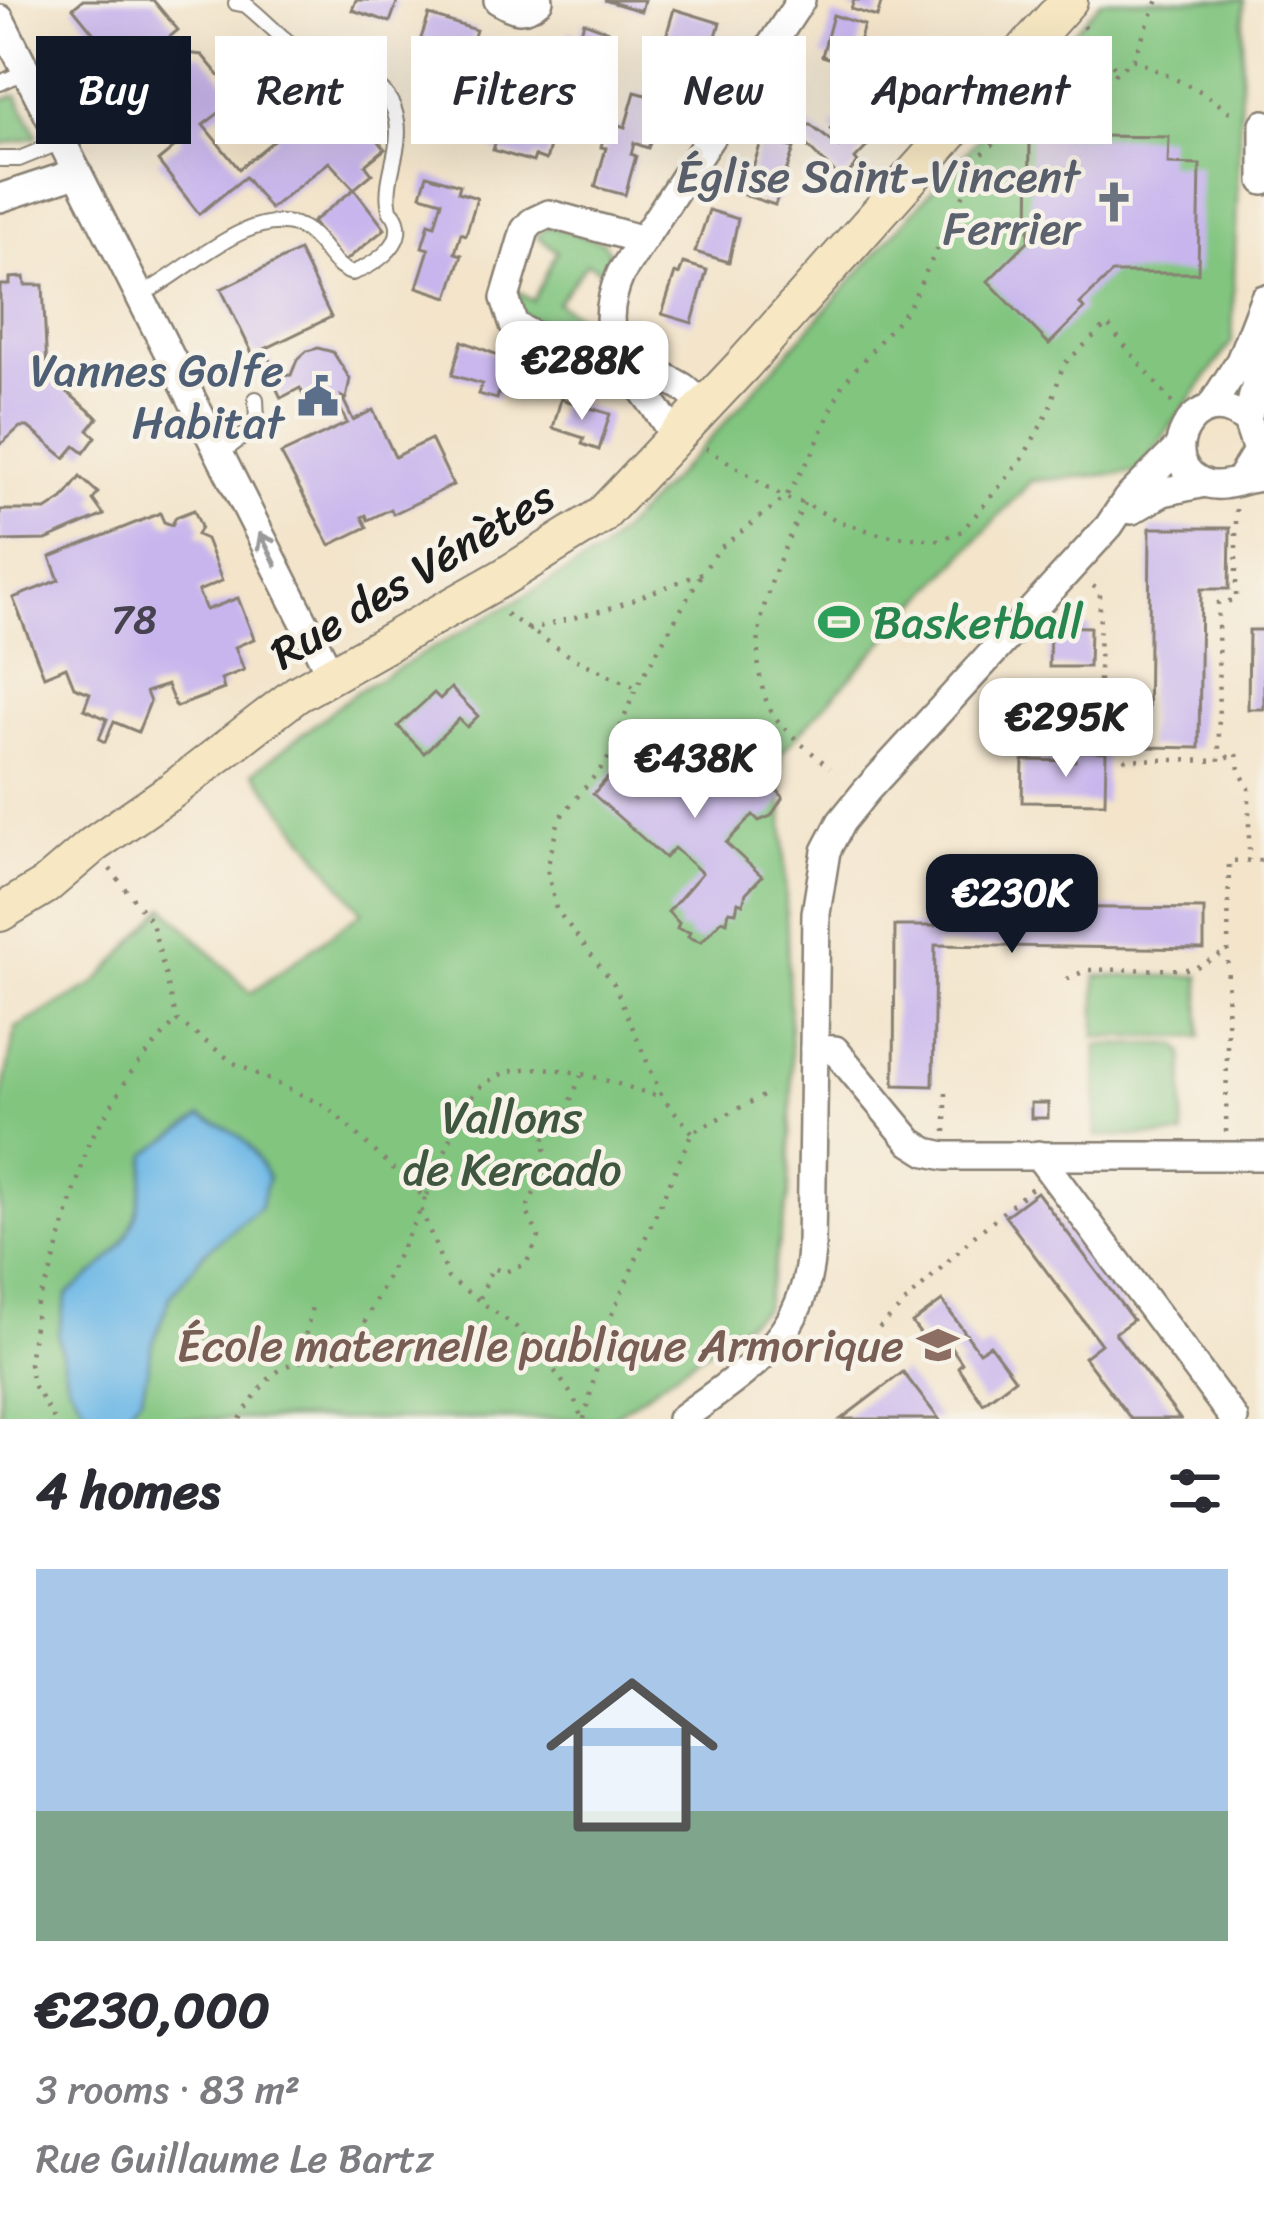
<!DOCTYPE html>
<html lang="en">
<head>
<meta charset="utf-8">
<style>
  body { margin:0; font-family:Sriracha,sans-serif; background:#f2f2f3; color:#2b2b33; height:100vh; display:flex; flex-direction:column; font-size:45px; white-space:nowrap }
  * { box-sizing:border-box; margin:0 }
  p { font-size:39px; color:#7c7c81 }
  .icon { flex:none; width:66px; height:66px; fill:none; stroke:currentColor; stroke-width:2; stroke-linecap:round; stroke-linejoin:round }
  .map { position:relative; height:1419px; overflow:hidden }
  .sheet { display:flex; flex-direction:column; background:#fff; flex:1 }
  .sheet>* { flex:none }
  .banner { position:absolute; left:36px; top:36px; width:1194px; height:108px; display:flex; gap:24px }
  .price { position:absolute; translate:-50% -102px; padding:0 27px; border-radius:24px; background:#fff; color:#222; font-size:39px; line-height:78px; filter:drop-shadow(0 3px 6px #0008) }
  .price::after { content:''; position:absolute; left:50%; top:72px; width:36px; height:27px; margin-left:-18px; background:inherit; clip-path:polygon(0 0,100% 0,50% 100%) }
  .price.selected { background:#111827; color:#fff }
  ul { padding:0; list-style:none }
  li { display:grid; align-content:center; gap:24px; height:636px; padding:0 36px }
  li span { display:grid; place-items:center; height:372px; border-radius:0px; color:#555 }
  li>.icon { margin-inline-start:auto }
  span .icon { width:216px; height:216px; fill:#fffc; stroke-width:1 }
  li b { font-size:51px }
  h2 { display:flex; justify-content:space-between; align-items:center; height:144px; padding:0 36px; font-size:51px }
  .tag { padding:0 42px; border-radius:0px; background:#fff; box-shadow:0 12px 48px #0002; font-size:42px; line-height:108px }
  .tag.selected { background:#111827; color:#fff }
  .map>svg:first-child { display:block }
  .green { fill:#81c57f; stroke:#4e704e; stroke-width:3 }
  .water { fill:#6db8e6; stroke:#446a81; stroke-width:3 }
  .building { fill:#c8b5ed }
  .lines { fill:none; stroke-linecap:round; stroke-linejoin:round }
  .lane-casing { stroke:#888073; stroke-width:18 }
  .street-casing { stroke:#888073; stroke-width:32 }
  .secondary-casing { stroke:#888073; stroke-width:40 }
  .path { stroke:#888073; stroke-width:4.5; stroke-dasharray:3 9; stroke-linecap:butt }
  .lane { stroke:#fff; stroke-width:14 }
  .street { stroke:#fff; stroke-width:27 }
  .secondary { stroke:#f7e8c3; stroke-width:36 }
  .oneway { stroke:#999 }
  .labels { text-anchor:middle; stroke-width:9; stroke-linejoin:round; paint-order:stroke }
  .number-label { font-size:39px; fill:#474250 }
  .worship-label { font-size:45px; fill:#5b616d; stroke:#f7f3e8; text-anchor:end }
  .service-label { font-size:45px; fill:#4e5e75; stroke:#f7f3e8; text-anchor:end }
  .street-label { font-size:45px; fill:#1c1c1c; stroke:#f7f3e8 }
  .leisure-label { font-size:45px; fill:#27864d; stroke:#f7f3e8; text-anchor:start }
  .park-label { font-size:45px; fill:#3f573f; stroke:#f7f3e8 }
  .education-label { font-size:45px; fill:#785e54; stroke:#f7f3e8; text-anchor:end }
</style>
</head>
<body>
<div class="map">
<svg width="1264" height="1419" viewBox="0 0 1264 1419">
  <rect width="100%" height="100%" fill="#f7f3e8"/>
  <filter id="ink" filterUnits="userSpaceOnUse"><feTurbulence type="fractalNoise" baseFrequency=".00833" numOctaves="2"/><feDisplacementMap in="SourceGraphic" scale="24" xChannelSelector="R" yChannelSelector="G"/><feConvolveMatrix kernelMatrix="1 2 1 2 8 2 1 2 1" color-interpolation-filters="sRGB"/></filter>
  <filter id="wash" filterUnits="userSpaceOnUse"><feTurbulence type="fractalNoise" baseFrequency=".004" numOctaves="4" result="noise"/><feDisplacementMap in="SourceGraphic" scale="48" xChannelSelector="R" yChannelSelector="G"/><feGaussianBlur stdDeviation="2.7" result="paint"/><feColorMatrix in="noise" values="0 0 0 0 0 0 0 0 0 0 0 0 0 0 0 0 0 1.4 0 .05"/><feComposite in="paint" operator="in"/></filter>
  <g filter="url(#wash)">
    <rect width="100%" height="100%" fill="#f3e4ca"/>
    <!-- green -->
    <g class="green">
      <path d="M 1102,0 L 1244,0 L 1232,342 L 1138,472 L 1031,481 L 781,753 L 792,1088 L 789,1196 L 764,1309 L 610,1419 L 0,1419 L 0,1104 L 16,1028 L 95,984 L 165,907 L 251,993 L 362,912 L 254,772 L 356,692 L 600,553 L 712,437 Z"/>
      <path d="M 17,95 L 38,137 L 4,144 L 0,141 L 0,100 Z"/>
      <path d="M 548,226 L 603,242 L 609,252 L 605,273 L 587,263 L 557,303 L 578,316 L 566,326 L 546,326 L 521,314 L 515,290 L 533,301 L 557,251 L 537,236 Z"/>
      <path d="M 1096,976 L 1200,976 L 1201,1037 L 1096,1037 Z"/>
      <path d="M 1166,1044 L 1178,1045 L 1184,1053 L 1183,1136 L 1096,1136 L 1097,1045 Z"/>
    </g>
    <!-- water -->
    <path class="water" d="M 201,1117 C 241,1131 249,1141 268,1178 L 260,1207 L 204,1253 L 170,1297 L 153,1343 L 142,1395 L 121,1419 L 100,1419 L 84,1407 L 67,1382 L 58,1334 L 67,1294 C 131,1247 136,1232 147,1154 Z"/>
    <g id="blocks">
      <!-- building -->
      <g class="building">
        <path d="M 83,0 L 153,0 L 178,30 L 126,73 L 73,8 Z"/>
        <path d="M 356,0 L 398,0 L 390,22 L 352,10 Z"/>
        <path d="M 604,0 L 644,0 L 641,11 Z"/>
        <path d="M 854,0 L 882,0 L 877,17 L 851,9 Z"/>
        <path d="M 674,9 L 720,23 L 705,72 L 682,65 L 687,48 L 665,40 Z"/>
        <path d="M 429,15 L 476,30 L 466,62 L 418,47 Z"/>
        <path d="M 833,15 L 864,25 L 852,65 L 822,56 Z"/>
        <path d="M 584,22 L 608,31 L 604,43 L 599,41 L 587,77 L 557,68 L 569,31 L 580,35 Z"/>
        <path d="M 177,52 L 202,55 L 227,85 L 223,110 L 203,125 L 239,169 L 277,138 L 261,118 L 302,85 L 333,124 L 353,108 L 385,149 L 365,165 L 372,174 L 354,189 L 329,162 L 270,209 L 245,177 L 199,214 L 158,161 L 180,143 L 181,131 L 169,130 L 146,101 L 148,76 Z"/>
        <path d="M 635,92 L 668,101 L 657,140 L 652,138 L 648,148 L 634,143 L 631,154 L 636,156 L 625,195 L 595,187 L 606,148 L 601,147 L 604,135 L 615,138 L 619,125 L 625,127 Z"/>
        <path d="M 858,112 L 880,133 L 855,159 L 858,163 L 842,180 L 798,137 L 810,125 L 839,147 L 844,142 L 830,129 L 844,113 L 852,118 Z"/>
        <path d="M 503,117 L 555,130 L 546,160 L 535,156 L 533,162 L 493,150 Z"/>
        <path d="M 1030,135 L 1169,137 L 1168,164 L 1200,165 L 1198,273 L 1112,273 L 1080,304 L 1084,309 L 1049,344 L 988,281 L 1029,240 Z"/>
        <path d="M 762,139 L 794,148 L 775,205 L 744,195 Z"/>
        <path d="M 427,175 L 460,185 L 458,192 L 477,198 L 466,235 L 461,233 L 455,253 L 462,255 L 448,297 L 417,287 L 429,249 L 422,247 L 426,234 L 429,223 L 435,225 L 442,201 L 421,195 Z"/>
        <path d="M 354,189 L 385,229 L 344,262 L 312,222 Z"/>
        <path d="M 709,210 L 738,219 L 729,262 L 695,252 Z"/>
        <path d="M 299,251 L 331,317 L 265,349 L 278,376 L 291,375 L 297,360 L 307,351 L 318,348 L 333,352 L 350,379 L 346,399 L 342,397 L 353,420 L 373,410 L 395,457 L 431,439 L 453,485 L 393,514 L 391,509 L 368,520 L 366,515 L 362,517 L 367,527 L 330,545 L 281,454 L 347,423 L 337,401 L 313,413 L 300,388 L 281,398 L 259,352 L 253,355 L 221,289 Z"/>
        <path d="M 683,263 L 707,270 L 692,323 L 662,314 L 675,273 L 679,275 Z"/>
        <path d="M 24,277 L 25,285 L 43,285 L 47,370 L 54,366 L 60,375 L 53,380 L 98,418 L 88,430 L 96,437 L 84,453 L 75,446 L 65,458 L 28,427 L 20,427 L 0,445 L 0,285 L 10,285 L 10,278 Z"/>
        <path d="M 462,341 L 508,359 L 497,399 L 478,394 L 482,384 L 452,375 Z"/>
        <path d="M 561,399 L 610,414 L 599,450 L 582,444 L 584,438 L 553,428 Z"/>
        <path d="M 80,477 L 98,493 L 93,500 L 104,515 L 46,540 L 0,541 L 0,510 L 46,510 L 63,499 Z"/>
        <path d="M 194,510 L 201,527 L 197,535 L 206,539 L 222,581 L 198,591 L 206,610 L 238,598 L 254,639 L 235,647 L 244,670 L 221,679 L 224,689 L 176,707 L 167,685 L 146,692 L 150,702 L 138,732 L 114,722 L 105,742 L 99,739 L 107,719 L 84,709 L 90,693 L 74,687 L 66,667 L 44,676 L 13,598 L 59,580 L 50,557 L 160,513 L 164,522 L 172,525 L 176,517 Z"/>
        <path d="M 1150,528 L 1230,528 L 1229,589 L 1201,589 L 1199,748 L 1148,747 Z"/>
        <path d="M 1050,626 L 1090,627 L 1089,667 L 1049,667 Z"/>
        <path d="M 1249,630 L 1264,630 L 1264,709 L 1248,709 Z"/>
        <path d="M 451,688 L 478,716 L 467,727 L 459,719 L 424,753 L 398,726 L 434,693 L 440,699 Z"/>
        <path d="M 709,732 L 731,745 L 737,756 L 748,761 L 756,773 L 766,777 L 783,797 L 771,816 L 759,821 L 753,815 L 726,843 L 762,876 L 746,893 L 743,904 L 738,902 L 736,912 L 729,911 L 727,922 L 722,920 L 701,942 L 688,937 L 690,932 L 677,929 L 679,923 L 668,912 L 702,873 L 674,848 L 665,858 L 593,794 L 646,736 L 669,756 L 662,764 L 674,774 Z"/>
        <path d="M 1075,751 L 1106,752 L 1105,803 L 1022,802 L 1023,760 L 1075,761 Z"/>
        <path d="M 935,906 L 1204,909 L 1204,949 L 935,945 L 933,1086 L 894,1085 L 895,926 L 935,926 Z"/>
        <rect x="1031" y="1103" width="17" height="15"/>
        <path d="M 1037,1192 L 1133,1320 L 1115,1333 L 1180,1419 L 1131,1419 L 1084,1357 L 1101,1344 L 1005,1216 Z"/>
        <path d="M 942,1301 L 979,1352 L 990,1345 L 1015,1379 L 983,1403 L 958,1367 L 962,1363 L 951,1347 L 938,1357 L 912,1323 Z"/>
        <path d="M 903,1372 L 939,1419 L 841,1419 L 857,1407 Z"/>
      </g>
    </g>
  </g>
  <g filter="url(#ink)">
    <use href="#blocks" fill-opacity="0" stroke="#888073" stroke-width="3"/>
    <g class="lines">
      <!-- lane casing -->
      <g class="lane-casing">
        <g id="lane">
          <path d="M 0,83 L 26,71"/>
          <path d="M 0,159 L 19,159 L 61,142"/>
          <path d="M 140,295 C 183,276 246,207 298,226 C 322,235 328,266 352,273 C 372,266 405,246 397,221 C 392,208 391,218 389,204 C 385,177 402,148 397,121 C 389,73 345,79 311,59 C 288,45 267,22 246,5 L 236,3"/>
          <path d="M 220,454 L 245,435 L 257,420 L 256,399"/>
        </g>
      </g>
      <!-- street casing -->
      <g class="street-casing">
        <g id="street">
          <path d="M 498,0 C 515,10 523,14 539,0"/>
          <path d="M 0,19 L 330,673"/>
          <path d="M 1264,124 L 1264,181"/>
          <path d="M 0,198 L 76,173"/>
          <path d="M 613,344 L 536,337 L 514,325 L 505,298 L 525,230 L 532,222 L 549,214 L 643,240"/>
          <path d="M 623,354 L 683,387 L 705,406"/>
          <path d="M 1210,408 L 1240,361 L 1264,299"/>
          <path d="M 1247,421 L 1264,349"/>
          <path d="M 675,439 C 643,376 586,351 621,273 L 801,0"/>
          <path d="M 1241,477 L 1257,451 L 1247,421 C 1193,375 1149,467 1208,484 C 1226,489 1245,477 1264,477"/>
          <path d="M 1132,510 L 1163,492 L 1204,483"/>
          <path d="M 814,1049 L 835,1050 L 911,1142 L 927,1152 L 945,1156 L 1264,1156"/>
          <path d="M 1038,1155 L 1234,1419"/>
          <path d="M 681,1419 C 747,1370 808,1337 811,1246 L 816,913 L 826,851 L 841,822 L 866,791 L 1109,526 L 1127,499 L 1179,447"/>
        </g>
      </g>
      <!-- secondary casing -->
      <g class="secondary-casing">
        <path id="secondary" d="M 0,913 L 45,886 L 93,845 L 171,791 L 297,694 L 502,578 L 601,516 L 743,365 L 1069,0"/>
      </g>
      <!-- path -->
      <g class="path">
        <path d="M 1083,26 L 1116,69"/>
        <path d="M 1133,59 L 1202,92 L 1237,117"/>
        <path d="M 706,448 L 785,498 L 804,503 L 838,521 L 882,535 L 939,540 L 962,531 L 1021,461 L 1049,411 L 1063,365 L 1107,324 L 1174,405"/>
        <path d="M 804,503 C 778,565 742,631 766,700 C 775,727 809,749 830,768"/>
        <path d="M 1236,509 L 1236,600 L 1218,603 L 1219,761 L 1237,753 L 1239,770 L 1249,788 L 1249,860"/>
        <path d="M 1093,586 L 1100,591 L 1099,684 L 1125,759 L 1219,761"/>
        <path d="M 506,614 L 573,658 L 636,688"/>
        <path d="M 528,630 L 611,608 L 702,573 L 720,548 L 785,498 L 812,454 L 842,385 L 909,307 L 984,152 L 1009,132 L 1064,115 L 1133,59 L 1158,0"/>
        <path d="M 110,869 L 152,923 L 177,1020 L 234,1063 L 327,1107 L 425,1198 C 436,1175 462,1105 477,1090 C 527,1044 606,1083 662,1097"/>
        <path d="M 1067,979 L 1087,970 L 1193,969 L 1227,951"/>
        <path d="M 692,1132 L 662,1097 L 614,984 L 556,909 L 547,869 L 559,819 L 607,761 L 636,688 L 702,573"/>
        <path d="M 946,1132 L 946,1085"/>
        <path d="M 1226,1132 L 1229,861 L 1264,860"/>
        <path d="M 425,1198 L 421,1209 L 448,1278 L 516,1327 L 557,1374 L 574,1398 L 582,1419"/>
        <path d="M 480,1298 L 492,1268 L 505,1272 L 526,1264 L 539,1237 L 526,1210 L 547,1165 L 544,1139 L 563,1118 L 581,1076"/>
        <path d="M 879,1328 L 972,1238 L 1032,1188"/>
        <path d="M 300,1358 L 312,1307"/>
        <path d="M 54,1419 L 33,1385 L 29,1363 L 37,1303 L 49,1278 L 89,1142 L 132,1071 L 177,1020"/>
        <path d="M 240,1419 C 268,1374 281,1357 336,1359 L 360,1331 L 421,1209"/>
        <path d="M 584,1419 L 608,1323 L 692,1132 L 771,1092"/>
      </g>
      <!-- lane -->
      <use href="#lane" class="lane"/>
      <!-- street -->
      <use href="#street" class="street"/>
      <!-- secondary -->
      <use href="#secondary" class="secondary"/>
    </g>
    <!-- one-way arrows -->
    <defs><path id="oneway-shaft" d="M-6 0H5M1.5-3L5.5 0L1.5 3" fill="none" stroke-width="1.6" stroke-linecap="round" stroke-linejoin="round" transform="scale(3)"/></defs>
    <use class="oneway" href="#oneway-shaft" transform="translate(268 549) rotate(-117)"/>
  </g>
  <!-- icons -->
  <defs>
    <g id="church-bare" transform="scale(3.24)"><path d="M-1.2-6h2.4v3.5h3.3v2.4h-3.3V6h-2.4V-.1h-3.3v-2.4h3.3Z" fill="#6b7280" stroke="#f7f3e8" stroke-width="2.5" paint-order="stroke"/></g>
    <g id="civic-bare" transform="scale(3.24)"><path d="M-.6-6.5H3V-4.5H.6V-3L4-1V1h2V6H-6V1h2V-1L-.6-3ZM-1.2 2.5V6h2.4V2.5Z" fill="#5c6f8a" stroke="#f7f3e8" stroke-width="2.5" paint-order="stroke"/></g>
    <g id="stadium-bare" transform="scale(3.24)"><path d="M0-5a6.5 5 0 1 0 0 10a6.5 5 0 1 0 0-10ZM-3.5-1.8h7v3.6h-7Z" fill="#2e9e5b" stroke="#f7f3e8" stroke-width="2.5" paint-order="stroke"/></g>
    <g id="school-bare" transform="scale(3.24)"><path d="M0-5L7-2L0 1L-7-2ZM-4 1L0 2.5L4 1V4Q0 6-4 4Z" fill="#8d6e63" stroke="#f7f3e8" stroke-width="2.5" paint-order="stroke"/></g>
  </defs>
  <g fill-rule="evenodd">
    <use href="#church-bare" x="1114" y="202"/>
    <use href="#civic-bare" x="318" y="396"/>
    <use href="#stadium-bare" x="839" y="622"/>
    <use href="#school-bare" x="938" y="1345"/>
  </g>
  <g class="labels">
    <!-- number labels -->
    <g class="number-label">
      <text x="134" y="633">78</text>
    </g>
    <!-- worship labels -->
    <g class="worship-label">
      <text x="1080" y="192">Église Saint-Vincent<tspan x="1080" dy="52">Ferrier</tspan></text>
    </g>
    <!-- service labels -->
    <g class="service-label">
      <text x="284" y="386">Vannes Golfe<tspan x="284" dy="52">Habitat</tspan></text>
    </g>
    <!-- street labels -->
    <g class="street-label">
      <text transform="translate(412 574) rotate(-31)" y="16">Rue des Vénètes</text>
    </g>
    <!-- leisure labels -->
    <g class="leisure-label">
      <text x="873" y="638">Basketball</text>
    </g>
    <!-- park labels -->
    <g class="park-label">
      <text x="512" y="1133">Vallons<tspan x="512" dy="52">de Kercado</tspan></text>
    </g>
    <!-- education labels -->
    <g class="education-label">
      <text x="904" y="1361">École maternelle publique Armorique</text>
    </g>
  </g>
</svg>
<b class="price" style="left:582px;top:423px">€288K</b>
<b class="price" style="left:1066px;top:780px">€295K</b>
<b class="price" style="left:695px;top:821px">€438K</b>
<b class="price selected" style="left:1012px;top:956px">€230K</b>
<div class="banner">
<a class="tag selected">Buy</a>
<a class="tag">Rent</a>
<a class="tag">Filters</a>
<a class="tag">New</a>
<a class="tag">Apartment</a>
</div>
</div>
<section class="sheet">
<h2>4 homes<svg class="icon" aria-label="filters" viewBox="0 0 24 24"><path d="M4 7h16M4 17h16"/><circle cx="9" cy="7" r="2"/><circle cx="15" cy="17" r="2"/></svg></h2>
<ul>
<li><span style="background:linear-gradient(#a9c7e8 65%,#7fa58c 0)"><svg class="icon" aria-label="home" viewBox="0 0 24 24"><path d="M3 11l9-7 9 7M6 9v11h12V9"/></svg></span><div><b>€230,000</b><p>3 rooms · 83 m²</p><p>Rue Guillaume Le Bartz</p></div></li>
</ul>
</section>
</body>
</html>
